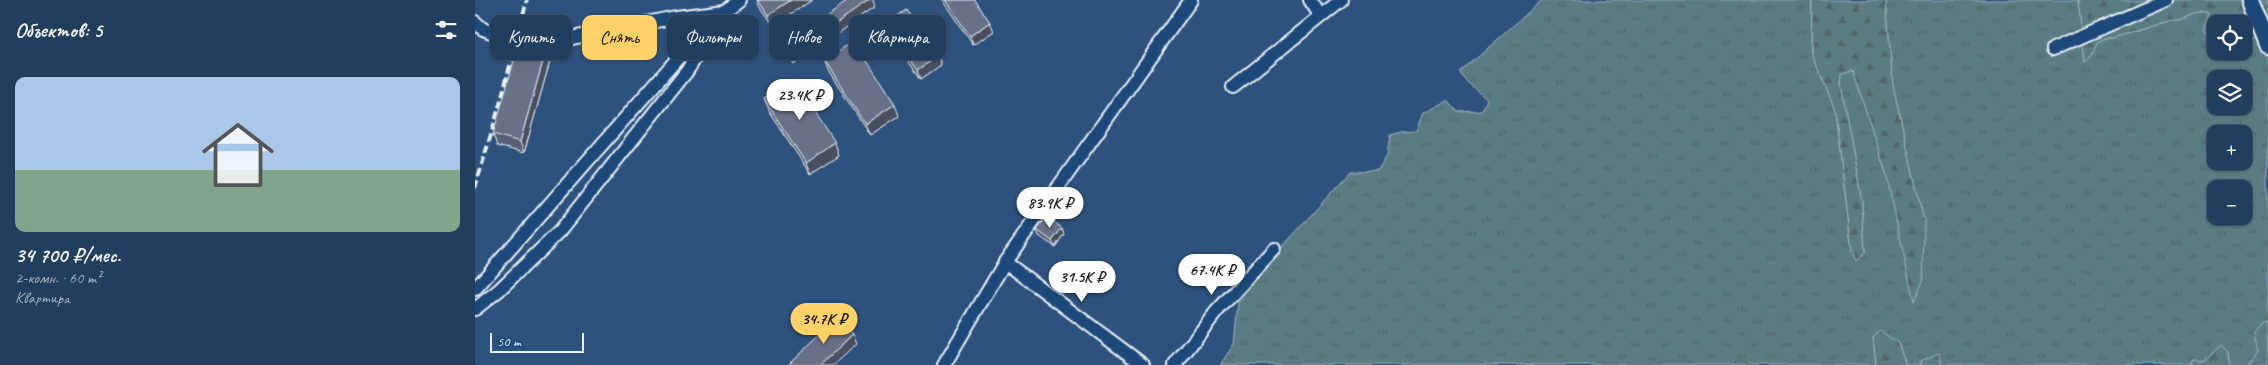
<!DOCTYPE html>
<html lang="ru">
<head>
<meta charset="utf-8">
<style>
  body { margin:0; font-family:Caveat,sans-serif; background:#2e4967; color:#f1f3f6; height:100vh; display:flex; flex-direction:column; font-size:19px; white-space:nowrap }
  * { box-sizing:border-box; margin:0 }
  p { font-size:16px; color:#a2aebc }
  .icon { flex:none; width:28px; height:28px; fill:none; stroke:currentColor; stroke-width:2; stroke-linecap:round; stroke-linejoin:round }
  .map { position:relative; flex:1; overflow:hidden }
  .drawer { display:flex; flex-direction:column; background:#223e5e; width:475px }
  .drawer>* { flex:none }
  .guide { position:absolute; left:15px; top:15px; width:475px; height:45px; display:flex; gap:10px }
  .fabs { position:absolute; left:1732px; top:15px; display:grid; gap:10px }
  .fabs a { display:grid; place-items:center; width:45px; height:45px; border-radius:10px; background:#223e5e; box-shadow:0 1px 4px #0004,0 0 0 1px #3f5773; font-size:25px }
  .scale { position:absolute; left:15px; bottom:12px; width:94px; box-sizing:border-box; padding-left:5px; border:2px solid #e8f1f8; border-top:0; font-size:14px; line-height:18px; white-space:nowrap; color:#e8f1f8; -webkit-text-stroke:4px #1f4a7a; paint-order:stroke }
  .price { position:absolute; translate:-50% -42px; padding:0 11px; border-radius:18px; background:#fff; color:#222; font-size:16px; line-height:32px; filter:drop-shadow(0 1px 2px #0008) }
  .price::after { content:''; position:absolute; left:50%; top:30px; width:15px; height:11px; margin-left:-8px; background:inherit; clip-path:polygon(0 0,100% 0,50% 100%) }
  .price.current { background:#ffd166; color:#111 }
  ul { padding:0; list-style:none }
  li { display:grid; align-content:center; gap:10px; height:265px; padding:0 15px }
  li+li { border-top:1px solid #3f5773 }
  li span { display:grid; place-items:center; height:155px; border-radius:10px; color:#555 }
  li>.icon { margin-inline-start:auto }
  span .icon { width:90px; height:90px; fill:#fffc; stroke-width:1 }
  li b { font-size:21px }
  h2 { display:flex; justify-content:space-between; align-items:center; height:60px; padding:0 15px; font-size:21px }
  .tag { padding:0 18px; border-radius:10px; background:#223e5e; box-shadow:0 1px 4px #0004,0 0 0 1px #3f5773; font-size:18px; line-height:45px }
  .tag.current { background:#ffd166; color:#111 }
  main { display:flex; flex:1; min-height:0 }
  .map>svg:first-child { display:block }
  .grass { fill:url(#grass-tufts); stroke:#a1b7be; fill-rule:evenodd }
  .forest { fill:url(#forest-firs); stroke:#a1b7be }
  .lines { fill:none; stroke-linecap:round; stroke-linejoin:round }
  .minor-casing { stroke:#e8f1f8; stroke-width:16 }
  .major-casing { stroke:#e8f1f8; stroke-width:20 }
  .minor { stroke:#1f4a7a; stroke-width:12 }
  .major { stroke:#1f4a7a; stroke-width:16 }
  .rail { stroke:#e8f1f8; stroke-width:4; stroke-dasharray:8 4; stroke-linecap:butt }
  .wall { fill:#596175; stroke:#e8f1f8 }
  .shaded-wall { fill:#484f5f; stroke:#e8f1f8 }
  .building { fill:#677188; stroke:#e8f1f8 }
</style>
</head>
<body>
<main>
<section class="drawer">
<h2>Объектов: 5<svg class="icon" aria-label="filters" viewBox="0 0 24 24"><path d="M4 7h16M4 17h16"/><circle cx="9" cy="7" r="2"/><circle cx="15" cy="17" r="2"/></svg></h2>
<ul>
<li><span style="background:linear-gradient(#a9c7e8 60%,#7fa58c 0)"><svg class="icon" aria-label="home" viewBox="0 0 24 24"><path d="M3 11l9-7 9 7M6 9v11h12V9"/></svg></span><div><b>34 700 ₽/мес.</b><p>2-комн. · 60 m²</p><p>Квартира</p></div></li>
</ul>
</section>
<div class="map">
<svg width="1793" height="365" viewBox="0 0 1793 365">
  <defs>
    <pattern id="grass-tufts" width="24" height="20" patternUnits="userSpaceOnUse" patternTransform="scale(1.25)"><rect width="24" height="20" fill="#5a7d83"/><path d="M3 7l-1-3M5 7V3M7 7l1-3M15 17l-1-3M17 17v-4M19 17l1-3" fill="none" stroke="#516569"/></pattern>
    <pattern id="forest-firs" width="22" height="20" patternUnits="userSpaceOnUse" patternTransform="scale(1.25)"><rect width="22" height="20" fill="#5a7d83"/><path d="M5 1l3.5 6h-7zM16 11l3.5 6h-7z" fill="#516569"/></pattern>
  </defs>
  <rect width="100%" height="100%" fill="#2d527d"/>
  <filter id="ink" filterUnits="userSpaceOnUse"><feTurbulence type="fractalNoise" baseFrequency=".02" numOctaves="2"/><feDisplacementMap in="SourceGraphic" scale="10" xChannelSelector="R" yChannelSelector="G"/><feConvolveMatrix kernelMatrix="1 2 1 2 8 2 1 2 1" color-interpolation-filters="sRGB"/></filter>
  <g filter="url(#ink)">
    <!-- grass -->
    <path class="grass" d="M 1067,0 L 1337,0 L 1336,53 L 1360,109 L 1377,252 L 1390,253 L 1387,202 L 1366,85 L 1367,74 L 1379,71 L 1411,173 L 1449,221 L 1418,86 L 1411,0 L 1603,0 L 1610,61 L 1616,57 L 1622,42 L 1630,38 L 1638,38 L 1698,20 C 1714,22 1718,8 1737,15 L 1738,35 L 1741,33 L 1741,51 L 1769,51 L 1769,41 L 1777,42 L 1793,31 L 1793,325 L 1792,322 L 1783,350 L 1773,362 L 1775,365 L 1754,365 L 1753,352 L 1729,360 L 1719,359 L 1716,365 L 1467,365 L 1464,354 L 1445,361 L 1445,365 L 1431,365 L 1423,343 L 1398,338 L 1401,365 L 745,365 L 759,344 L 763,303 L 781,276 L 875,172 L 903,171 L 912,156 L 915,135 L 926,132 L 941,131 L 948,113 L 973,100 L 984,112 L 1007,111 L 1012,99 L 994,84 L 985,73 ZM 1741,79 L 1769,79 L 1769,106 L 1741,106 ZM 1741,134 L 1769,134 L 1769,161 L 1741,161 ZM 1741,189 L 1769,189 L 1769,216 L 1741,216 Z"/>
    <!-- forest -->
    <g class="forest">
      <path d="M 1337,0 L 1411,0 L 1418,86 L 1449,221 L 1448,281 L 1439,302 L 1411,173 L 1378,71 L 1367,74 L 1366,85 L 1387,202 L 1390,253 L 1381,261 L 1377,251 L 1360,109 L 1336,53 Z"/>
      <path d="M 1603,0 L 1793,0 L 1793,31 C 1785,39 1781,42 1769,41 L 1769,24 L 1741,24 L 1741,33 L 1738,35 L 1731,30 L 1737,15 C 1718,8 1714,22 1698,20 L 1638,38 L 1630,38 L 1622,42 L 1616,57 L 1610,62 Z"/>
      <path d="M 1792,322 L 1793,363 L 1775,365 L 1773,363 L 1783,350 L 1779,332 L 1786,324 Z"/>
      <path d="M 1405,331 L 1423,343 L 1431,365 L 1401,365 L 1398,338 Z"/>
      <path d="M 1746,345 L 1753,352 L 1754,365 L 1742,365 L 1739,363 L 1737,365 L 1716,365 L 1719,359 L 1729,360 Z"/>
      <path d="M 1464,353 L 1467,365 L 1445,365 L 1445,361 Z"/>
    </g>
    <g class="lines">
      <!-- minor casing -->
      <g class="minor-casing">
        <g id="minor">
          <path d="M 835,0 L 845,15"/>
          <path d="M 0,22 L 8,29 L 34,39 L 72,43 L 201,17 L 250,11 L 232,25 L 0,289"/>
          <path d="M 1578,49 L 1691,0"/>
          <path d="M 758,87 L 866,0"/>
          <path d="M 530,262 L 668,365"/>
          <path d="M 0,309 L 24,290 L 85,231 L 212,71 L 250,11 L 264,0"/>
          <path d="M 469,365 L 530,262 L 716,0"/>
          <path d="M 700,365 L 742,311 L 799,249"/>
        </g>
      </g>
      <!-- major casing -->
      <g class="major-casing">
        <path id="major" d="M 1775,0 L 1793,46"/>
      </g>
      <!-- minor -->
      <use href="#minor" class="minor"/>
      <!-- major -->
      <use href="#major" class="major"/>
      <!-- rail -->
      <path class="rail" d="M 0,188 L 25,104 L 52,0"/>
    </g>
    <!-- wall -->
    <g class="wall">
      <path d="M 282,0 L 337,0 L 298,26 L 284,6 Z"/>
      <path d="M 467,0 L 500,0 L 519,31 L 498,45 Z"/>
      <path d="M 400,7 L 318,64 L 311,54 L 307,45 Z"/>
      <path d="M 410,25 L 463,56 L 466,65 L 446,79 L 413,33 Z"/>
      <path d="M 349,60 L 424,116 L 395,135 L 353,71 Z"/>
      <path d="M 75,61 L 49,153 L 22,146 L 18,134 Z"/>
      <path d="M 289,99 L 364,155 L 335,174 L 294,111 Z"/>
      <path d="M 562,230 L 589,234 L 580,247 L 564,236 Z"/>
    </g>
    <!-- shaded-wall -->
    <g class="shaded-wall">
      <path d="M 316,0 L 337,0 L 298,26 L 293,15 Z"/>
      <path d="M 395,0 L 398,0 L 400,7 L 318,64 L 314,55 Z"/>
      <path d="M 515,22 L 519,31 L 498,45 L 495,36 Z"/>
      <path d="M 71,50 L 75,61 L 49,153 L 45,142 Z"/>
      <path d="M 463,56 L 466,65 L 446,79 L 443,70 Z"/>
      <path d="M 420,104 L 424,116 L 395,135 L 390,124 Z"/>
      <path d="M 360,143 L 364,155 L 335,174 L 331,163 Z"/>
      <path d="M 587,228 L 589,234 L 580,247 L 577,241 Z"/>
      <path d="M 377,335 L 381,344 L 358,365 L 345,365 Z"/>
    </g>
    <!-- building -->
    <g class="building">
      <path d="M 283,0 L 316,0 L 293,15 Z"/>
      <path d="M 373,0 L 395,0 L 314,55 L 307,45 Z"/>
      <path d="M 470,0 L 500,0 L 515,22 L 495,36 Z"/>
      <path d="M 431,10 L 463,56 L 443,70 L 410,25 Z"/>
      <path d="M 379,41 L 420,104 L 390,124 L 349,60 Z"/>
      <path d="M 44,43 L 71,50 L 45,142 L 18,134 Z"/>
      <path d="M 319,80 L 360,143 L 331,163 L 289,99 Z"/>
      <path d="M 572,217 L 587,228 L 577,241 L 562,230 Z"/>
      <path d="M 362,318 L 377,335 L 345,365 L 316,365 L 314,364 Z"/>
    </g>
  </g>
</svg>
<div class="fabs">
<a><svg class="icon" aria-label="locate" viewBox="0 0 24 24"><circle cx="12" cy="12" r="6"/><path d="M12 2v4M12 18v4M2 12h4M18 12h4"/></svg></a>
<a><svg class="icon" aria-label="layers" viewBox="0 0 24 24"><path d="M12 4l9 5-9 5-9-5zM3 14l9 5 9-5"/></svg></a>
<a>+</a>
<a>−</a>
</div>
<div class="scale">50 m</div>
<b class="price" style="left:325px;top:121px">23.4K ₽</b>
<b class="price" style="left:575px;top:229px">83.9K ₽</b>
<b class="price" style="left:737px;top:296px">67.4K ₽</b>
<b class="price" style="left:607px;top:303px">31.5K ₽</b>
<b class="price current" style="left:349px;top:345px">34.7K ₽</b>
<div class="guide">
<a class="tag">Купить</a>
<a class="tag current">Снять</a>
<a class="tag">Фильтры</a>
<a class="tag">Новое</a>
<a class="tag">Квартира</a>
</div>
</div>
</main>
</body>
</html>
